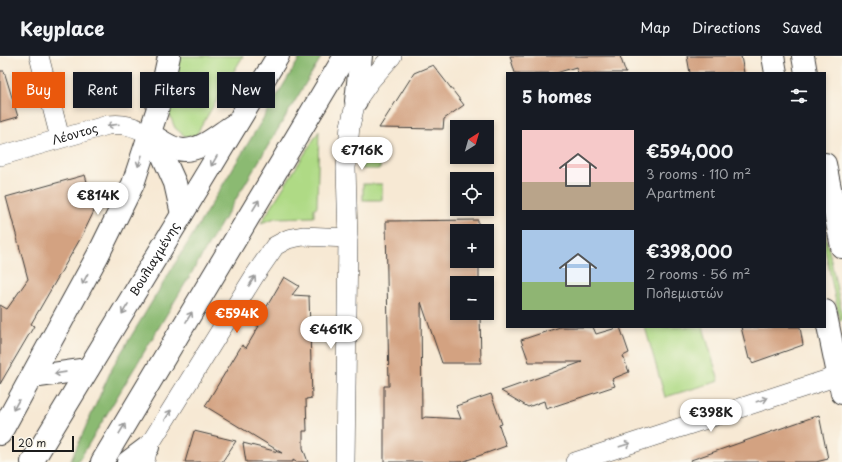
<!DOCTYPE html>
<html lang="en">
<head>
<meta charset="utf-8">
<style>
  body { margin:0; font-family:"Playpen Sans",sans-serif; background:#242831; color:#f1f3f6; height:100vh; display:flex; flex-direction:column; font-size:15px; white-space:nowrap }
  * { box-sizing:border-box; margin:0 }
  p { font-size:13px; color:#9ea1a6 }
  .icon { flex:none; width:22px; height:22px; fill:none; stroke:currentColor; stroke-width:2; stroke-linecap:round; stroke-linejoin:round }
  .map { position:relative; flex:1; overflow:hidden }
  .drawer { position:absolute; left:506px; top:16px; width:320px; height:256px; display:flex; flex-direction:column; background:#171b24; border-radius:0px; box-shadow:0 2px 6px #0003 }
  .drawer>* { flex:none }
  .hud { position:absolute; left:12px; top:16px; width:380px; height:36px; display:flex; gap:8px }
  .needle { width:26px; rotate:37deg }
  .controls { position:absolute; left:450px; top:64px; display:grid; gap:8px }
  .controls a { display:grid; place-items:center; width:44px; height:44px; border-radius:0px; background:#171b24; box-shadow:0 2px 6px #0003; font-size:20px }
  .scale { position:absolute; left:12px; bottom:10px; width:62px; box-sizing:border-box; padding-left:4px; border:2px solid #1c1c1c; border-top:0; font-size:11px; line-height:14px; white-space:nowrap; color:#1c1c1c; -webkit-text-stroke:3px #fbf7ec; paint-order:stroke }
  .price { position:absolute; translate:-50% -34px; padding:0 9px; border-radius:14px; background:#fff; color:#222; font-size:13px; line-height:26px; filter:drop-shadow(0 1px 2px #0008) }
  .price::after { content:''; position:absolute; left:50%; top:24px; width:12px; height:9px; margin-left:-6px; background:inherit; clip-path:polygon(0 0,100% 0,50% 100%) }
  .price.on { background:#ea580c; color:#fff }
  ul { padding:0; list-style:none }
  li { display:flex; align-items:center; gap:12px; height:100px; padding:0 16px }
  li span { display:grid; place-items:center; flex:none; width:112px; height:80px; border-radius:0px; color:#555 }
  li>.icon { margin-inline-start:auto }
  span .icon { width:48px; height:48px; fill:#fffc; stroke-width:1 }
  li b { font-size:17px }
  h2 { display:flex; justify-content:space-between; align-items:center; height:48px; padding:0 16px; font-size:17px }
  .chip { padding:0 14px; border-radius:0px; background:#171b24; box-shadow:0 2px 6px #0003; font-size:14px; line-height:36px }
  .chip.on { background:#ea580c; color:#fff }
  header { display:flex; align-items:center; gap:24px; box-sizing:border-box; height:56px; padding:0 20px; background:#171b24; border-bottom:1px solid #363941 }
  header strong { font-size:19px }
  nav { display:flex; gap:22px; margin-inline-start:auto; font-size:14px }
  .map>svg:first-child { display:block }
  .green { fill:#afda85; stroke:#667b50 }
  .forest { fill:#8bba72; stroke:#546b47 }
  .building { fill:#d3a281 }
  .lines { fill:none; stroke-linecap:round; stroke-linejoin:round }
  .street-casing { stroke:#3d3b38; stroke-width:20 }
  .secondary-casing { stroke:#3d3b38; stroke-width:24 }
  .primary-casing { stroke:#3d3b38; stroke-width:24 }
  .street { stroke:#fff; stroke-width:19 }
  .secondary { stroke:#fff; stroke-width:22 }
  .primary { stroke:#fff; stroke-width:22 }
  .oneway { stroke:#999 }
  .labels { text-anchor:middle; stroke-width:3.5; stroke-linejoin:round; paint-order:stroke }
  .street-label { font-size:12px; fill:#1c1c1c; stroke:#fbf7ec }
</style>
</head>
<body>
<header>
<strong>Keyplace</strong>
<nav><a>Map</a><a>Directions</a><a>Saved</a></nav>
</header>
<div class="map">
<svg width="842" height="406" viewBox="0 0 842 406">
  <rect width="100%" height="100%" fill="#fbf7ec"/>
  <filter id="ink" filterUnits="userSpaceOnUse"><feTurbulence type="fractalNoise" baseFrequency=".025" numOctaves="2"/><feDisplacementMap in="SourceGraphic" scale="8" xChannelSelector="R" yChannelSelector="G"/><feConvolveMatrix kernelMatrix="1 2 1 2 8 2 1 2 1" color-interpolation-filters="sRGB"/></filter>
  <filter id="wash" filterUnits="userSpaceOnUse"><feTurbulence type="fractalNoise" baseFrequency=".012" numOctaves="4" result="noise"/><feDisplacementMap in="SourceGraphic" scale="16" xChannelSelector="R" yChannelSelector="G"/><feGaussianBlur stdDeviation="0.9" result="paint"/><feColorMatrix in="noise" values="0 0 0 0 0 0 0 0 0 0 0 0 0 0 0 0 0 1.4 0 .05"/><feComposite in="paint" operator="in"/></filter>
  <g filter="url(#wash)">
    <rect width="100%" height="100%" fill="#f7e9d4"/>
    <!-- green -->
    <g class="green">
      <path d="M 178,0 L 243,0 L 196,79 L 186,81 L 175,72 L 168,55 Z"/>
      <path d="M 319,75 L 317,151 L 314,152 L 314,161 L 275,162 L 261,167 Z"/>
      <path d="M 363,97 L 380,97 L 380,113 L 362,113 Z"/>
      <rect x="363" y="128" width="19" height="16"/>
      <path d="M 825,176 L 842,257 L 842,264 L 840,265 L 825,194 Z"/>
      <path d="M 645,271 L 703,271 L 719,325 L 665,341 Z"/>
    </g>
    <!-- forest -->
    <path class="forest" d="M 301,0 L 322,0 L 78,406 L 70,406 L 113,310 Z"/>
    <g id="blocks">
      <!-- building -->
      <g class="building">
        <path d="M 510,0 L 620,0 L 626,17 L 578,17 L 576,11 L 556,17 L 515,17 Z"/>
        <path d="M 687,0 L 741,0 L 744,17 L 690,17 Z"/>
        <path d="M 433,9 L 464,49 L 444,63 L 443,73 L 379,72 L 414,17 Z"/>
        <path d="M 0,15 L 4,15 L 18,61 L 0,66 Z"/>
        <path d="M 85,119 L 95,153 L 83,178 L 31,268 L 34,270 L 0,328 L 0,249 L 7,253 L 28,223 L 6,141 Z"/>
        <path d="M 478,164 L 478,175 L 457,175 L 457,205 L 479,205 L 479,227 L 457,227 L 457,257 L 480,257 L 481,307 L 442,307 L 421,246 L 422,363 L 425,361 L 461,363 L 456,350 L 491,338 L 502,368 L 499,369 L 506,390 L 462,406 L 384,406 L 384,330 L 389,330 L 386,165 Z"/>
        <path d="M 284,221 L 299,230 L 292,239 L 309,240 L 312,342 L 306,343 L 307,375 L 303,375 L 303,392 L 308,406 L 296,406 L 293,404 L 293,406 L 246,406 L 243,387 L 282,397 L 205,350 L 242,289 L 246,292 L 259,270 L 256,269 Z"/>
        <path d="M 560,271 L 593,271 L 596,278 L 620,271 L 629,297 L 623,300 L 629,316 L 612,323 L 615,330 L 546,353 L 544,345 L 528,351 L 501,335 L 582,306 L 529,306 L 521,284 Z"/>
        <path d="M 741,271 L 800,271 L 803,289 L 752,307 L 752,302 L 749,303 Z"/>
        <path d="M 819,359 L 828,403 L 816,406 L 692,406 L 691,404 Z"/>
        <path d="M 194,375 L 236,385 L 222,406 L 185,406 Z"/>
      </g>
    </g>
  </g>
  <g filter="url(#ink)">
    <use href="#blocks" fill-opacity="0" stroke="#3d3b38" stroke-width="1"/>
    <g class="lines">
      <!-- street casing -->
      <g class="street-casing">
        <g id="street">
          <path d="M 39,0 L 60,82"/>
          <path id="s1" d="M 0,100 L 108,69 C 126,67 134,71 150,78"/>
          <path d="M 145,405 L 148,391 L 255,219 L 275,190 L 288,183 L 303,180 L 348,182"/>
          <path d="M 345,406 L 348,182 L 346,112 L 350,70 L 356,45 L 370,25 L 392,0"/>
          <path d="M 575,406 L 838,320"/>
        </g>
      </g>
      <!-- secondary casing -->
      <g class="secondary-casing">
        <g id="secondary">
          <path d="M 773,0 L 776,17"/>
          <path d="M 803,0 L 806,17"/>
          <path d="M 825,108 L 842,191"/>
          <path d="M 825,255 L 842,337"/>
          <path d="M 0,378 L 98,199 L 133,128 L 157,55 L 169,0"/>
        </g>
      </g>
      <!-- primary casing -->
      <g class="primary-casing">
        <g id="primary">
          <path d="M 356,45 L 361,0"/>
          <path d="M 150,78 C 160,84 172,94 184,94 C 202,94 218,79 232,70"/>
          <path d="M 150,79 L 161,96 L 175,127 L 182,158"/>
          <path d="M 32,321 L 88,313"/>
          <path id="s2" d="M 32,406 L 278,0"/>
          <path d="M 102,406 L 345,0"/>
          <path d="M 128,406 L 148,391"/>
        </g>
      </g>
      <!-- street -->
      <use href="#street" class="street"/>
      <!-- secondary -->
      <use href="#secondary" class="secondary"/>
      <!-- primary -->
      <use href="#primary" class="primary"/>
    </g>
    <!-- one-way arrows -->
    <defs><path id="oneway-shaft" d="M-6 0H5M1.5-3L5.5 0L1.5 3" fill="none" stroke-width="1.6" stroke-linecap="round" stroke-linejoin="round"/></defs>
    <g class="oneway">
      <use href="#oneway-shaft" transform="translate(113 69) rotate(173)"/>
      <use href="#oneway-shaft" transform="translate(140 105) rotate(109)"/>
      <use href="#oneway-shaft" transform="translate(214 105) rotate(120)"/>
      <use href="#oneway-shaft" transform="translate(256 149) rotate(-59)"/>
      <use href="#oneway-shaft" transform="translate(85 223) rotate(118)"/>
      <use href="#oneway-shaft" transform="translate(252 225) rotate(-58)"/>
      <use href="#oneway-shaft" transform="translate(125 253) rotate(121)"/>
      <use href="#oneway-shaft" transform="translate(189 261) rotate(-59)"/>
      <use href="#oneway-shaft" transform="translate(60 317) rotate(172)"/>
      <use href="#oneway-shaft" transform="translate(762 344) rotate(-18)"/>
      <use href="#oneway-shaft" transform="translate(16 349) rotate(119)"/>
      <use href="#oneway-shaft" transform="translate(168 359) rotate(-58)"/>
      <use href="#oneway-shaft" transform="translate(122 373) rotate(-59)"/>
      <use href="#oneway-shaft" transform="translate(625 389) rotate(-18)"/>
    </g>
  </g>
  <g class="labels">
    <!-- street labels -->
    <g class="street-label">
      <text dy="4" stroke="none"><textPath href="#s1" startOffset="78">Λέοντος</textPath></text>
      <text dy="4" stroke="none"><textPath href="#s2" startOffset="237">Βουλιαγμένης</textPath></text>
    </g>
  </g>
</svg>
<div class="controls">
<a><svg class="needle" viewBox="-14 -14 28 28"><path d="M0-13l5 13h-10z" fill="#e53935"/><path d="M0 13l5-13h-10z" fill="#9ea1a6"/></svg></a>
<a><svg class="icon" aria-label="locate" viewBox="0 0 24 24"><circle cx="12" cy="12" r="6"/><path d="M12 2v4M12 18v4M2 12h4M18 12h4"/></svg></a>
<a>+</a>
<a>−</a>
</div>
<div class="scale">20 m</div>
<b class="price" style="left:362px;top:115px">€716K</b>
<b class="price" style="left:98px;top:160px">€814K</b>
<b class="price on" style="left:237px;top:278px">€594K</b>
<b class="price" style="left:331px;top:294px">€461K</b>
<b class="price" style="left:711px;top:377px">€398K</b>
<div class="hud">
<a class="chip on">Buy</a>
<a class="chip">Rent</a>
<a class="chip">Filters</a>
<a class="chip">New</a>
</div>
<section class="drawer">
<h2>5 homes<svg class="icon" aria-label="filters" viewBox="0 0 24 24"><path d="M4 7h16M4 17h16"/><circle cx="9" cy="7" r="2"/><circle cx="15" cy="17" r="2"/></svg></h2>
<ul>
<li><span style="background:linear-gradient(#f6c9c9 65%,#b9a48a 0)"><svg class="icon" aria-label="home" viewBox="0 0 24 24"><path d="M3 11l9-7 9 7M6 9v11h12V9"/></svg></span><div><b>€594,000</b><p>3 rooms · 110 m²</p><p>Apartment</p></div></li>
<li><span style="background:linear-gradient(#a9c7e8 65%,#8fb573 0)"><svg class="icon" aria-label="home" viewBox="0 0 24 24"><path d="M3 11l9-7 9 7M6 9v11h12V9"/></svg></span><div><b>€398,000</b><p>2 rooms · 56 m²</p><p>Πολεμιστών</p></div></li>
</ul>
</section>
</div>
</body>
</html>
